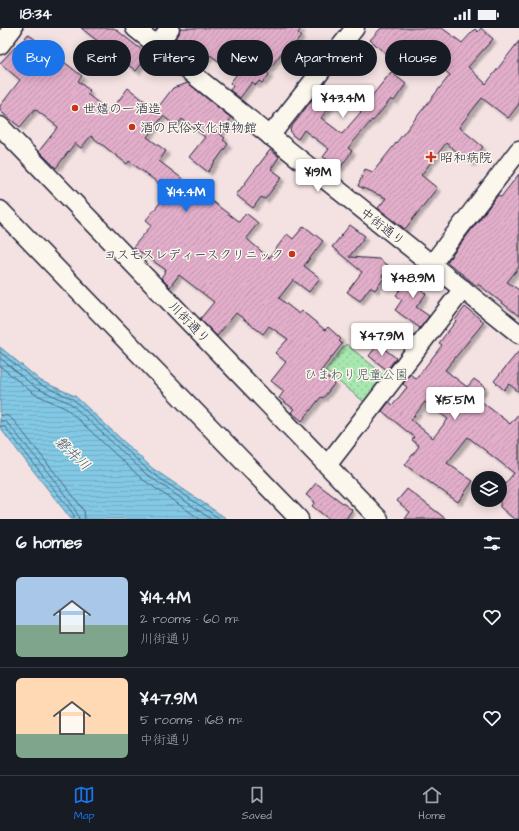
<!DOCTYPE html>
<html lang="en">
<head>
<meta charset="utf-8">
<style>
  body { margin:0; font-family:"Architects Daughter","Klee One",sans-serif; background:#242831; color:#f1f3f6; height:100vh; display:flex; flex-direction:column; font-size:15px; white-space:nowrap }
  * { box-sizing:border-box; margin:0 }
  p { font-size:13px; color:#9ea1a6 }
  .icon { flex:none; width:22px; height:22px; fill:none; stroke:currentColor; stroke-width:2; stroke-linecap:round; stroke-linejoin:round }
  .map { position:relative; height:491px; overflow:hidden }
  .side { display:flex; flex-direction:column; background:#171b24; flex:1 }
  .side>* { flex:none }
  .hud { position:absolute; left:12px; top:12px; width:495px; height:36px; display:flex; gap:8px }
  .fabs { position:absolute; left:471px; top:443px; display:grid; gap:8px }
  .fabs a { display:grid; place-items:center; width:36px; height:36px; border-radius:50%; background:#171b24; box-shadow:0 2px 10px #0003; font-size:20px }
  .price { position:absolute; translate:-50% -34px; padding:0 9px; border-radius:4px; background:#fff; color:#222; font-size:13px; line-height:26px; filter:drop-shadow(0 1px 2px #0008) }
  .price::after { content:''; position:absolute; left:50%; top:24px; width:12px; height:9px; margin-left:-6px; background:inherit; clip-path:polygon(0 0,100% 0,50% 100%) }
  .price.on { background:#1a73e8; color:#fff }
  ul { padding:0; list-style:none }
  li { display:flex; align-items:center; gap:12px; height:100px; padding:0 16px }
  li+li { border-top:1px solid #363941 }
  li span { display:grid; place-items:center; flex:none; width:112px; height:80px; border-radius:6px; color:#555 }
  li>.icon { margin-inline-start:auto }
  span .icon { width:48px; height:48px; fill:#fffc; stroke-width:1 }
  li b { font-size:17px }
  h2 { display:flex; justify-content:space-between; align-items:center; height:48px; padding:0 16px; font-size:17px }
  .pill { padding:0 14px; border-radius:18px; background:#171b24; box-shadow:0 2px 10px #0003; font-size:14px; line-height:36px }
  .pill.on { background:#1a73e8; color:#fff }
  .status { display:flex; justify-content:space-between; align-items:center; height:28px; padding:0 20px; background:#171b24; direction:ltr }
  .status svg { height:11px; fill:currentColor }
  .tab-bar { display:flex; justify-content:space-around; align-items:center; height:56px; border-top:1px solid #363941; background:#171b24; font-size:11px; color:#9ea1a6 }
  .tab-bar a { display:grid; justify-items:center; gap:2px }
  .tab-bar .on { color:#1a73e8 }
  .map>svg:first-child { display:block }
  .park { fill:url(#park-dots); stroke:#658475 }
  .water { fill:url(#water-rules); stroke:#5c86a1 }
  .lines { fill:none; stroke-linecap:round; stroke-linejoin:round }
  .shore { stroke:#49657f; stroke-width:1 }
  .building { fill:url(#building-hatch); stroke:#22223b; fill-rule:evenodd; filter:url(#shadow) }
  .minor-casing { stroke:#22223b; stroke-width:21 }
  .minor { stroke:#fbf7ec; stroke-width:18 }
  .poi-dot { fill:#c8321e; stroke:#fbf7ec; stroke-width:1.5 }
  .labels { text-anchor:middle; stroke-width:3; stroke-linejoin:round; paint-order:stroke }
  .poi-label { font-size:13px; fill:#22223b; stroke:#fbf7ec; text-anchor:start }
  .street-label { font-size:13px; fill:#22223b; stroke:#fbf7ec }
  .park-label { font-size:13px; fill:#445358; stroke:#fbf7ec }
  .water-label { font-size:14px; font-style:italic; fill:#3f546e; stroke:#fbf7ec }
</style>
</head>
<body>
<div class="status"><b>18:34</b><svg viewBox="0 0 49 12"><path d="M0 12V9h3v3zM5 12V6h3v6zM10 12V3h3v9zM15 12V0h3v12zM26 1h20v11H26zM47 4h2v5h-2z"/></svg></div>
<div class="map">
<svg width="519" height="491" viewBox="0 0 519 491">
  <defs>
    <pattern id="park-dots" width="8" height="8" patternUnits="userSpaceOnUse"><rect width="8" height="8" fill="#a8e7af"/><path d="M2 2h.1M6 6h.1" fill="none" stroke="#90c697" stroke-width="1.8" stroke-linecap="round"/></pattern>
    <pattern id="water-rules" width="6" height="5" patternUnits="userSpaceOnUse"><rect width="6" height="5" fill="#83c9e5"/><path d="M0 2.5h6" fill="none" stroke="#71acc5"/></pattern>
    <pattern id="building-hatch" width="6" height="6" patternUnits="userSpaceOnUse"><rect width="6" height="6" fill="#e2aeca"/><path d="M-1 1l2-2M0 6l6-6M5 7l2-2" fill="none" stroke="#c295ae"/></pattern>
    <filter id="shadow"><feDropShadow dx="3.5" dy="3.5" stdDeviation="1" flood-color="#0004"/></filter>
  </defs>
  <rect width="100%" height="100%" fill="#f4e1e2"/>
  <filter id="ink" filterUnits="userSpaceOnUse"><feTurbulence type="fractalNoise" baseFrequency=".025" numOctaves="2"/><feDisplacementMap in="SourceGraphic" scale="8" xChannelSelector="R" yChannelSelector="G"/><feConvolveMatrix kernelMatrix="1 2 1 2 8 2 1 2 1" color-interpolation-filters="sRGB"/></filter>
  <g filter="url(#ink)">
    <!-- park -->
    <path class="park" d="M 346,316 L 388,350 L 367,376 L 325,343 Z"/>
    <!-- water -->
    <path class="water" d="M 0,319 L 41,353 L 75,368 L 152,440 L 227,491 L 71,491 L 0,400 Z"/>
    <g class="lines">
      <!-- shore -->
      <g class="shore">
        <path d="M 0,324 L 39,356 L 73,371 L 149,443 L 220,491"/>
        <path d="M 0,330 L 36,360 L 70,375 L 146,446 L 211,491"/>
        <path d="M 0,338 L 33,365 L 67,381 L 142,451 L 200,491"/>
        <path d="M 0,387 L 8,388 L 14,393 L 74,469 L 84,483 L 85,491"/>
        <path d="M 0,393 L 4,393 L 9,397 C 20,411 79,479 79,491"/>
        <path d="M 0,398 L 5,399 L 65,475 L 74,487 L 74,491"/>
      </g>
    </g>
    <!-- building -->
    <g class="building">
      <path d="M 81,0 L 114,0 L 148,27 L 136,43 Z"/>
      <path d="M 180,0 L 302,0 L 298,5 L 301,8 L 294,17 L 290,14 L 267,44 L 269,47 L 262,55 L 259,53 L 256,57 L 252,54 L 240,70 L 230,62 L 233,58 L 230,55 L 237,46 L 210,27 L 202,37 L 190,28 L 193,24 L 175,10 L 179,6 Z"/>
      <path d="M 381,0 L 442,0 L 462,15 L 475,1 L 478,4 L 481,0 L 493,11 L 468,39 L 486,56 L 519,13 L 519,76 L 508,90 L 482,70 L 459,99 L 483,119 L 471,135 L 446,115 L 421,147 L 437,160 L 405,201 L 378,180 L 386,170 L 358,158 L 365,141 L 373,144 L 450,47 L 441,39 L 442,38 L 409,12 L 393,31 L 370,12 Z"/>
      <path d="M 28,6 L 82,48 L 78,53 L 90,63 L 87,66 L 110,84 L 128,60 L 156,82 L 173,60 L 188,55 L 231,90 L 220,106 L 225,110 L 223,112 L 228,116 L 208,144 L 189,129 L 205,109 L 182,91 L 176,98 L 163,88 L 147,109 L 166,123 L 159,133 L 239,194 L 246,185 L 258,195 L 246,210 L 269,230 L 287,206 L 293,211 L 304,198 L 323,213 L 304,238 L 320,250 L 309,264 L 293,252 L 279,270 L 299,286 L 302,283 L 325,302 L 328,299 L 341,311 L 339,313 L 342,316 L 320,344 L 335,355 L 323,370 L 321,369 L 302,393 L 291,384 L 294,381 L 279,370 L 284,363 L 271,353 L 286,334 L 275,325 L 288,311 L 269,298 L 263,306 L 236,285 L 217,308 L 200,291 L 214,274 L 179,247 L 170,259 L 161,250 L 166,242 L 133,219 L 152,197 L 146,192 L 168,165 L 159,158 L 161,157 L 129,133 L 127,136 L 91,108 L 81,120 L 75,115 L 56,140 L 39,123 L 58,99 L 35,81 L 20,99 L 0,83 L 0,78 L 20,52 L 0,35 L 15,19 L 17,21 Z"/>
      <path d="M 391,44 L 406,56 L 394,73 L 391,71 L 373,93 L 372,92 L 348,120 L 352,123 L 340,140 L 323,129 L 329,121 L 304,102 L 298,111 L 292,107 L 290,101 L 324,56 L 338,68 L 321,90 L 342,106 L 361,84 L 360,83 Z"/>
      <path d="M 270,122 L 279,129 L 271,141 L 282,149 L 265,171 L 261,169 L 253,180 L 236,167 Z"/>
      <path d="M 519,146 L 519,239 L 507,254 L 519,262 L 519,288 L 478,256 L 477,258 L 447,234 L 498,167 L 501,169 Z"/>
      <path d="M 350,197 L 365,208 L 349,229 L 379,231 L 389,239 L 382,248 L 384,250 L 375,262 L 370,259 L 360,273 L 347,264 L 362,244 L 332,219 Z"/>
      <path d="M 417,240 L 427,247 L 418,259 L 426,266 L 416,279 L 429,288 L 420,300 L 395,282 L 402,272 L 396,267 Z"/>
      <path d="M 465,279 L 484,294 L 445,342 L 467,359 L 474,351 L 485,359 L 477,370 L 510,396 L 519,385 L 519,491 L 514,491 L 500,479 L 500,462 L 514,445 L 468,409 L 447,435 L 473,453 L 458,474 L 405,437 L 419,418 L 412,412 L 414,409 L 382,383 L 389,374 L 393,377 L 407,359 L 403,356 L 410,346 L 416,351 L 442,317 L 439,315 L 456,293 L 455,292 ZM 425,374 L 448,391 L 433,410 L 411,392 Z"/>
      <path d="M 378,316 L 396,330 L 387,342 L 369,328 Z"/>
      <path d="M 519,323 L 519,364 L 509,356 L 504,362 L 494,353 Z"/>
      <path d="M 316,455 L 352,482 L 346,491 L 329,491 L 312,478 L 315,474 L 306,467 Z"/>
      <path d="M 407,461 L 446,491 L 405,491 L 410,484 L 397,473 Z"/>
    </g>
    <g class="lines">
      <!-- minor casing -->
      <g class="minor-casing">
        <g id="minor">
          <path d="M 135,0 L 519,306"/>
          <path d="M 0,17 L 13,0"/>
          <path d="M 157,17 L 170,0"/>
          <path d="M 0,98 L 379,491"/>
          <path d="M 270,108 L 355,0"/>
          <path d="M 0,182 L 299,491"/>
          <path d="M 432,236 L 519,122"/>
          <path d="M 328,436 L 463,261"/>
        </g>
      </g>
      <!-- minor -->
      <use href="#minor" class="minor"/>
    </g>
  </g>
  <!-- markers -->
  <g class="poi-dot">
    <circle cx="75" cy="80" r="4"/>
    <circle cx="132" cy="99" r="4"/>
    <path d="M429 123h4v4h4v4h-4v4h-4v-4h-4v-4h4z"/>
    <circle cx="292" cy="226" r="4"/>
  </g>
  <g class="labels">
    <!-- poi labels -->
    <g class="poi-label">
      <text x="83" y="85">世嬉の一酒造</text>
      <text x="140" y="104">酒の民俗文化博物館</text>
      <text x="440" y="134">昭和病院</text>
      <text x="284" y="231" text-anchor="end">コスモスレディースクリニック</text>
    </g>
    <!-- street labels -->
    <g class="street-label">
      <text transform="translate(383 198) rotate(38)" y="5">中街通り</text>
      <text transform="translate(190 294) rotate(46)" y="5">川街通り</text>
    </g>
    <!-- park labels -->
    <g class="park-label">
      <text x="356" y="351">ひまわり児童公園</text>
    </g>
    <!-- water labels -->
    <g class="water-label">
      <text transform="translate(73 425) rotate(43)" y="5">磐井川</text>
    </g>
  </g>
</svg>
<div class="fabs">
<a><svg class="icon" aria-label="layers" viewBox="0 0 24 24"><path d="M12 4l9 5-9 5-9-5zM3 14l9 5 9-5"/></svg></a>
</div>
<b class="price" style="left:343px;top:91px">¥43.4M</b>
<b class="price" style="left:318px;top:165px">¥19M</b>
<b class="price on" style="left:186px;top:185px">¥14.4M</b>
<b class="price" style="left:413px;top:271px">¥48.9M</b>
<b class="price" style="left:382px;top:329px">¥47.9M</b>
<b class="price" style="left:455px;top:393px">¥15.5M</b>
<div class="hud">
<a class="pill on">Buy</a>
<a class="pill">Rent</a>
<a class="pill">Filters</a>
<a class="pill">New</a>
<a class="pill">Apartment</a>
<a class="pill">House</a>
</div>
</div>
<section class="side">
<h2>6 homes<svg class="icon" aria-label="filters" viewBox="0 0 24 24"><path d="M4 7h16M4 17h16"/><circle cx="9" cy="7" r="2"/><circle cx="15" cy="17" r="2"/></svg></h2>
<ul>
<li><span style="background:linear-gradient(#a9c7e8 60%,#7fa58c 0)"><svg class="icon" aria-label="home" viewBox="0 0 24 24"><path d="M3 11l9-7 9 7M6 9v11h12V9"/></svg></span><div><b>¥14.4M</b><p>2 rooms · 60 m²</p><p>川街通り</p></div><svg class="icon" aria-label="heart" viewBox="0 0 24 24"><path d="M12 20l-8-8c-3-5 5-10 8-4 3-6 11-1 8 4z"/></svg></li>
<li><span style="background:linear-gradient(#ffd9b3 70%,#7fa58c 0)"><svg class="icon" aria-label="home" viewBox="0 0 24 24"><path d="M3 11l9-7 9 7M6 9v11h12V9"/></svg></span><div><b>¥47.9M</b><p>5 rooms · 168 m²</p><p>中街通り</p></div><svg class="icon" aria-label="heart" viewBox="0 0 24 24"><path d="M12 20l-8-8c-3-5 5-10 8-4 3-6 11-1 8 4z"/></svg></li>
</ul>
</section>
<nav class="tab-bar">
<a class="on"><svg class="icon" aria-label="map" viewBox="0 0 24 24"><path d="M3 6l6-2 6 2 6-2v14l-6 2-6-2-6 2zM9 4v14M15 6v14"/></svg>Map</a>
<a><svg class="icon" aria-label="saved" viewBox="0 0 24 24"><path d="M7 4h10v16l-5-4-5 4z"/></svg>Saved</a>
<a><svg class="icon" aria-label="home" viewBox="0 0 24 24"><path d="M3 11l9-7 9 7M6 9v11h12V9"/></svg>Home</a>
</nav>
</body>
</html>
